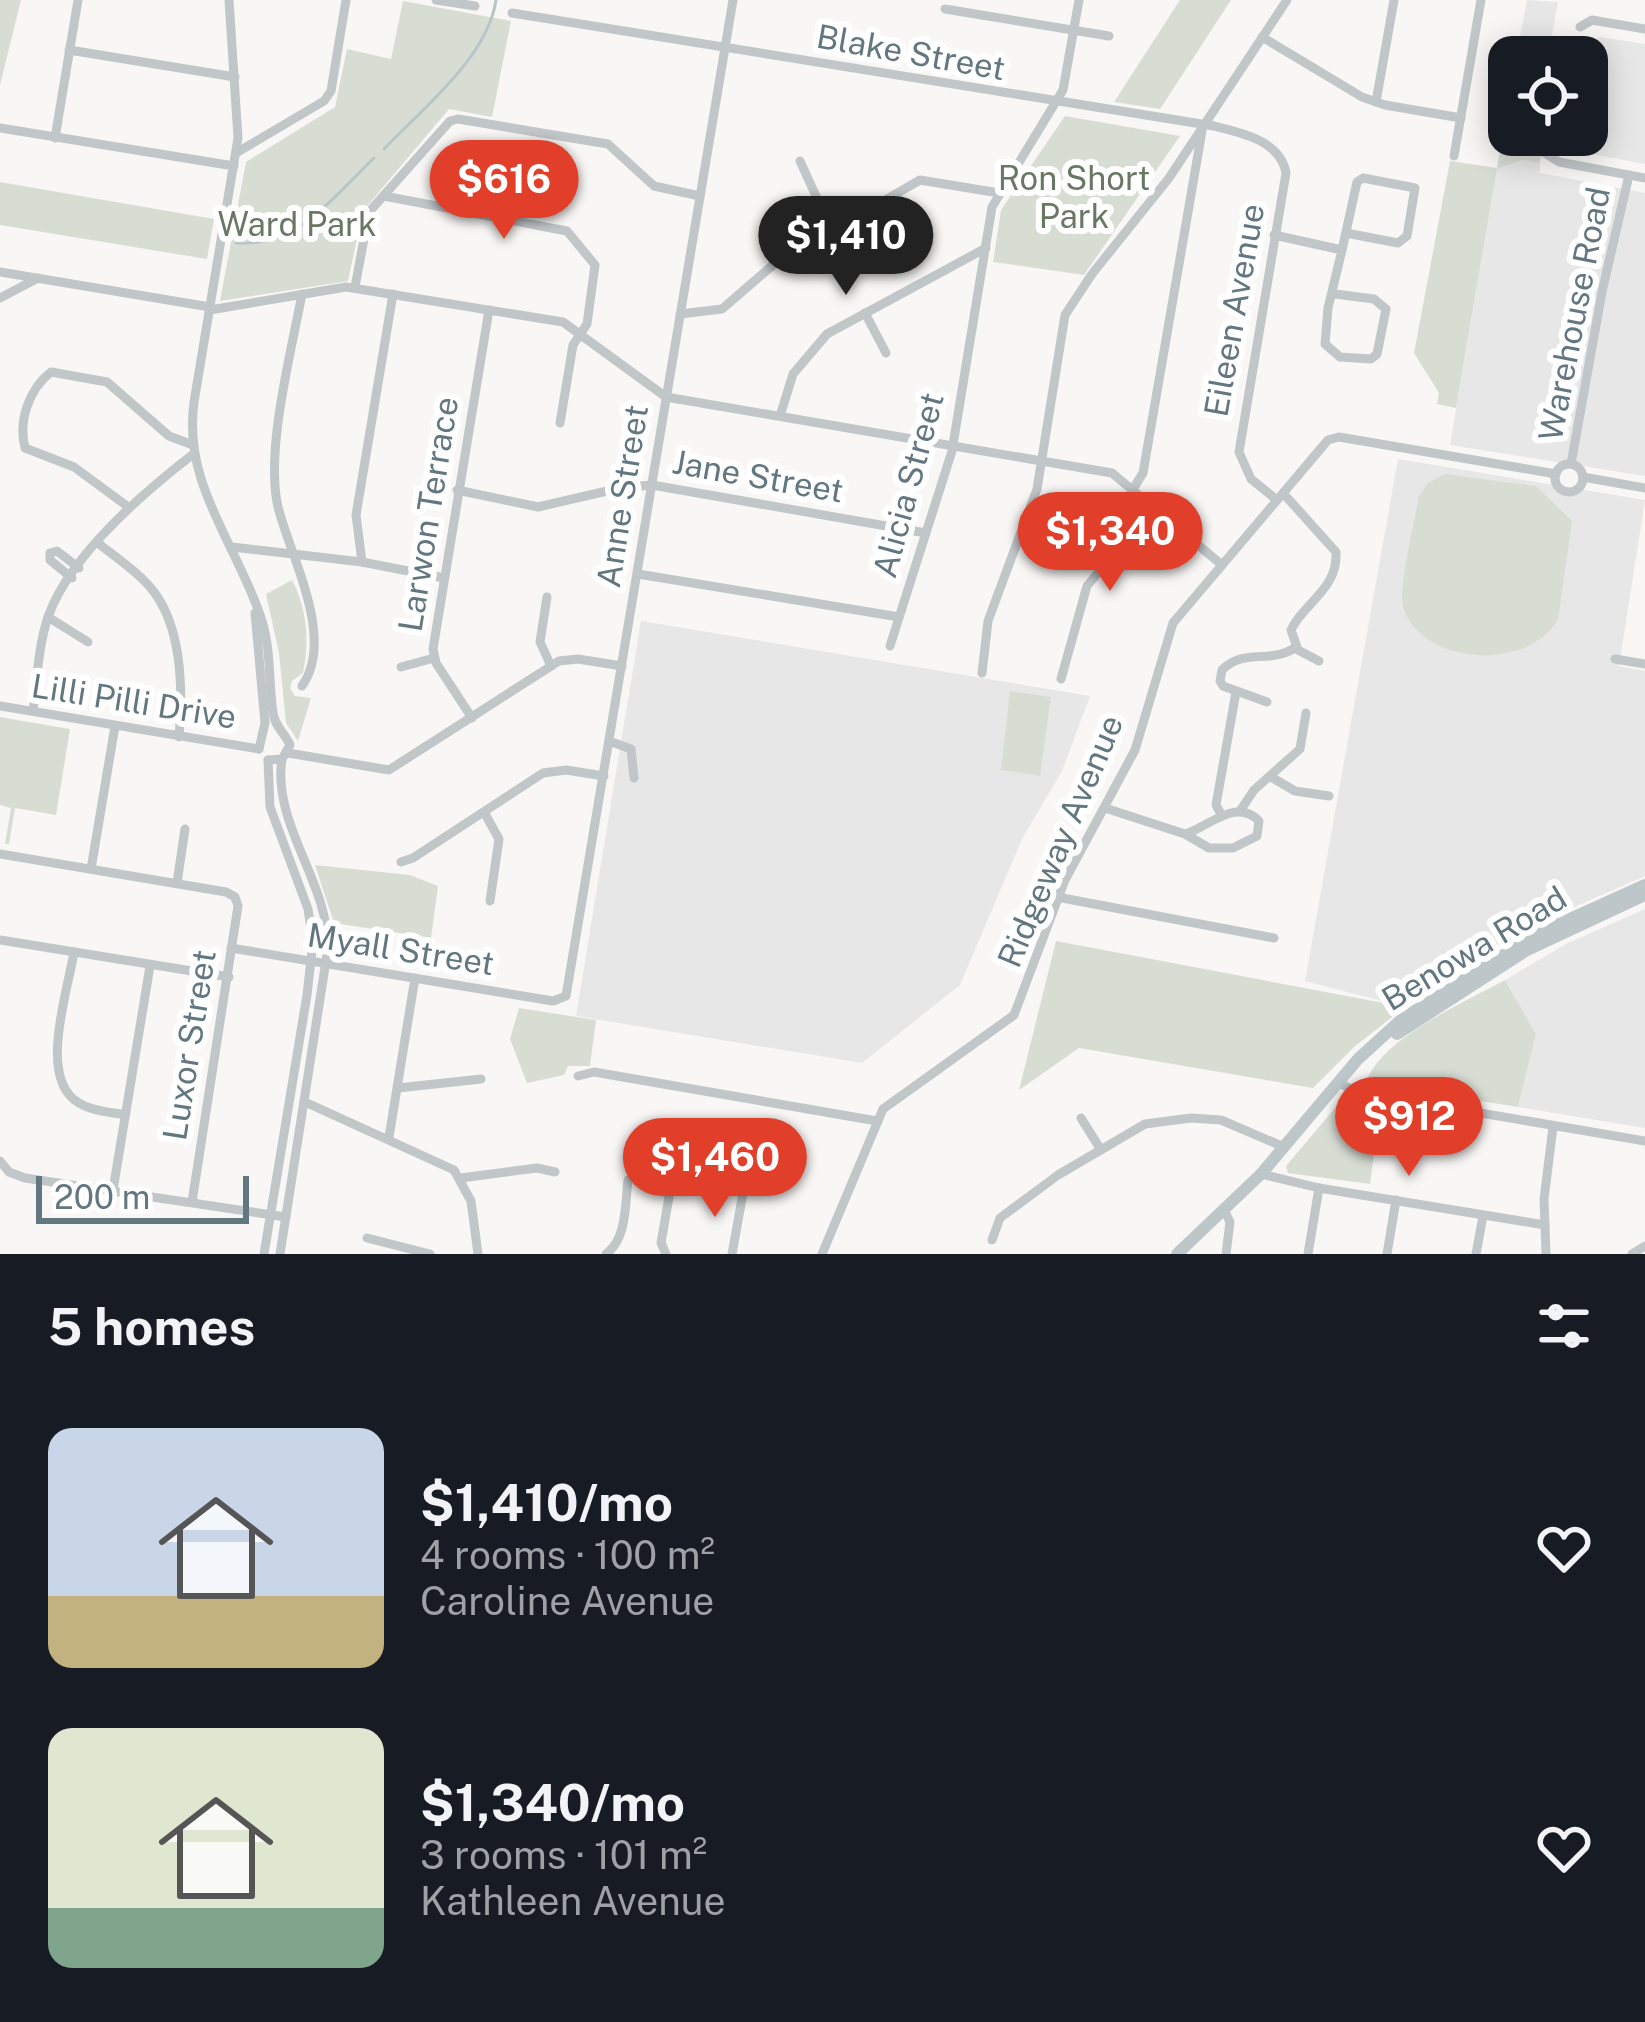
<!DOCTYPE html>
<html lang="en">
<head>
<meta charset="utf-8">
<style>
  body { margin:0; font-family:"Public Sans",sans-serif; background:#242831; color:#f1f3f6; height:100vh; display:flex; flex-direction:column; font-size:45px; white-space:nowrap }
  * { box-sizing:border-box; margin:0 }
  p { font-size:39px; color:#9ea1a6 }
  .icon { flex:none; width:66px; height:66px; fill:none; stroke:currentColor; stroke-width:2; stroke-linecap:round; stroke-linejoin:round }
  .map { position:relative; height:1254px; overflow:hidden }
  .details { display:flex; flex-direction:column; background:#171b24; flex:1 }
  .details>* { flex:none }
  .controls { position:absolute; left:1488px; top:36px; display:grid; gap:24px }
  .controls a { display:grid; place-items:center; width:120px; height:120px; border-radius:24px; background:#171b24; box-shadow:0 6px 30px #0003; font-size:60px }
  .scale { position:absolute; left:36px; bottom:30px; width:213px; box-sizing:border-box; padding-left:12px; border:6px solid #637780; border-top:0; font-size:33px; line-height:42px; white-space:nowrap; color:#637780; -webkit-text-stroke:9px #fff; paint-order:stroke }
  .price { position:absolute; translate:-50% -102px; padding:0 27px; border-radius:42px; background:#e23f2b; color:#fff; font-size:39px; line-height:78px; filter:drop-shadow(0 3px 6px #0008) }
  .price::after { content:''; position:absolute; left:50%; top:72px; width:36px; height:27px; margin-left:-18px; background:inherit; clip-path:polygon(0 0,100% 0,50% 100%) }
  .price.active { background:#222; color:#fff }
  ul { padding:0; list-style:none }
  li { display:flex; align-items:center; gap:36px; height:300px; padding:0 48px }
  li span { display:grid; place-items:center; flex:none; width:336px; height:240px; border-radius:24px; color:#555 }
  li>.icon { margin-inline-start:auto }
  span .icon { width:144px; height:144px; fill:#fffc; stroke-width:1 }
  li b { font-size:51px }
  h2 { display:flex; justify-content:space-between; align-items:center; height:144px; padding:0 48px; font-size:51px }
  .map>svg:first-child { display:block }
  .built { fill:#e6e7e6 }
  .green { fill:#d8ddd4 }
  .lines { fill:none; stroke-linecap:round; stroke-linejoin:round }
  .stream { stroke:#b8c6c9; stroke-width:3 }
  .street { stroke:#c1c6c9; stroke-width:9 }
  .secondary { stroke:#bdc6c9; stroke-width:12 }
  .labels { text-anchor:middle; stroke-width:12; stroke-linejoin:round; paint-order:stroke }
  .street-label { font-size:33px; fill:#637780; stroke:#fff }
  .park-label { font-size:33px; fill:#687862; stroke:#fff }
</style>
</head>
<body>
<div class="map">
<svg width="1645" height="1254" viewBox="0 0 1645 1254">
  <rect width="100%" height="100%" fill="#f8f7f5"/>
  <!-- built -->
  <g class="built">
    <path d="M 1527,0 L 1558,2 L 1552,35 L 1565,44 L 1583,47 L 1600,37 L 1645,44 L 1645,164 L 1543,145 L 1536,137 L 1587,135 L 1587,57 L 1546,57 L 1546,52 L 1518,47 Z"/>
    <path d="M 1523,160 L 1540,163 L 1540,173 L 1645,193 L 1645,476 L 1450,445 L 1497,169 Z"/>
    <path d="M 1398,459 L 1645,500 L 1619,666 L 1645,671 L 1645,876 L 1547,919 L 1466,963 L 1405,1007 L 1305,981 Z"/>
    <path d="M 641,621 L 1090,696 L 1062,771 L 1022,839 L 960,985 L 862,1063 L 576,1016 Z"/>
    <path d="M 1645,909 L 1645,1128 L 1518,1107 L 1536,1034 L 1505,980 L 1566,944 Z"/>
  </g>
  <!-- green -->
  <g class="green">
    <path d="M 0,0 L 21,0 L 0,85 Z"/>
    <path d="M 1180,0 L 1231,0 L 1160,109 L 1114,102 Z"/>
    <path d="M 403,1 L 511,21 L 492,117 L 449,109 L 363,211 L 348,281 L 220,301 L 246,162 L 335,107 L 347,49 L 391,59 Z"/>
    <path d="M 1509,98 L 1509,135 L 1536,135 L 1543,145 L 1540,163 L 1523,160 L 1497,169 L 1456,408 L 1437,404 L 1439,393 L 1414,353 L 1450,161 L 1497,168 Z"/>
    <path d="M 1065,116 L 1180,136 L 1084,275 L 993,262 L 1001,210 Z"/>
    <path d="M 0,182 L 214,219 L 207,259 L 0,225 Z"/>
    <path d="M 1445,474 L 1536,486 L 1572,521 L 1558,619 C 1530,671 1422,667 1403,607 C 1398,589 1415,519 1419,496 L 1428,483 Z"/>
    <path d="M 292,580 C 307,609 310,641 303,673 L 292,681 L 290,688 L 295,696 L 311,698 L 298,741 L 286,723 L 279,653 L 266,594 Z"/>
    <path d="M 1010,691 L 1051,697 L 1040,776 L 1001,770 Z"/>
    <path d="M 0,717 L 70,729 L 56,815 L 15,808 L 9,844 L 5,844 L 11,808 L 0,805 Z"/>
    <path d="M 315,865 L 410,875 L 438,886 L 431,938 L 334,923 Z"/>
    <path d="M 1056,941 L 1405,1007 L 1354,1047 L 1313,1088 L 1079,1048 L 1019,1090 Z"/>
    <path d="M 1505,980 L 1536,1034 L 1518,1107 L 1366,1083 C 1379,1039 1467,1001 1505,980 Z"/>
    <path d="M 519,1008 L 596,1020 L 590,1066 L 568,1066 L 564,1075 L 527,1083 L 510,1039 Z"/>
    <path d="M 1340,1102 L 1380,1109 L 1370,1184 L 1288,1173 L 1286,1166 Z"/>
  </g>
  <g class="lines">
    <!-- stream -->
    <g class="stream">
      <path d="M 384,149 C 422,109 488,57 496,0"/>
      <path d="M 236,243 C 297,248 334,196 374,158"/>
    </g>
    <!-- street -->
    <g class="street">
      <path d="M 229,0 L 238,138 L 194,402 C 183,482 233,539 259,612 C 272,646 268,678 273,713 C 275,727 285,733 290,745 L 282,759 L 268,760"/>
      <path d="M 436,0 L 475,6"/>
      <path d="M 945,9 L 1109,36"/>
      <path d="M 512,13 L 1214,126 C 1240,132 1281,141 1286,173 L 1239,452 L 1251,479 L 1277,500"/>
      <path d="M 1580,27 L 1592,20 L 1645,29"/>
      <path d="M 1262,37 L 1362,97 L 1385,105 L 1461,118"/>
      <path d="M 69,50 L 235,77"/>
      <path d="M 1376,102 L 1394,0"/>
      <path d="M 0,128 L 234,166"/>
      <path d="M 55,138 L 78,0"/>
      <path d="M 1543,152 L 1559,162 L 1645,178"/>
      <path d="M 236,153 L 324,101 L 331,91 L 346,0"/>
      <path d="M 1454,156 L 1481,0"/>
      <path d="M 800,161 L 832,231"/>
      <path d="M 384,196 L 567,231 L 595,265 L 587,324 L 573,345 L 560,423"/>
      <path d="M 1274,235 L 1342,250 L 1328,308 L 1325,344 L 1340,357 L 1371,359 L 1377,354 L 1386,309 L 1374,299 L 1335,294"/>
      <path d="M 1342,250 L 1357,182 L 1363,178 L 1415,188 L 1407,236 L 1398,243 L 1346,233"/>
      <path d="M 0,272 L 210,307"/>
      <path d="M 355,287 L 369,212 L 450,121 L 458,119 L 608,144 L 654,186 L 700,196"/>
      <path d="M 302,294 C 291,353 265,451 278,507 C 290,556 336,638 302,686"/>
      <path d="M 0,298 L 38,278"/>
      <path d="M 210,310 L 346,287 L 563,322 L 666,397 L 1112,473 L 1222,565"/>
      <path d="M 865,313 L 886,353"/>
      <path d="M 680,314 L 722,309 L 773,265 L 920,180 L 999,193"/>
      <path d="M 780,416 L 793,374 L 827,334 L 986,248"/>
      <circle cx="1569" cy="478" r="14"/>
      <path d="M 1571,464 L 1602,292 L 1629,175"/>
      <path d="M 1583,477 L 1645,488"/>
      <path d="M 1133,489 L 1143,473 L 1202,131"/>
      <path d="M 457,490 L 538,507 L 620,488 L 652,485 L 926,533"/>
      <path d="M 1283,493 L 1336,552 C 1338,590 1303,603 1291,630 L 1298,650 L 1319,661"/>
      <path d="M 127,506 L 74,467 L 25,448 C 18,421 29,389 51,372 L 107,382 L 169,436 L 190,444"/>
      <path d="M 98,543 C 115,557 136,570 150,587 C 182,624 183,690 179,737"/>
      <path d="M 232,547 L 362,562 L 444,578"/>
      <path d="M 362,562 L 356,515 L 393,294"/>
      <path d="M 638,574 L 899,617"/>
      <path d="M 72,578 L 50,560 L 50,553 L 57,551 L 79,568"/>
      <path d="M 547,597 L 540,642 L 551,666"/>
      <path d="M 255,613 L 265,723 L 259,749"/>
      <path d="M 48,617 L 88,642"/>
      <path d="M 890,646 L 952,451 L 992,207 L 1063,90 L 1079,0"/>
      <path d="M 1615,659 L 1645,664"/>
      <path d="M 401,667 L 434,658"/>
      <path d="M 982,673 L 988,621 L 1037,489 L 1065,315 L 1092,274 L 1169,178 L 1287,0"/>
      <path d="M 1061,679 L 1087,586 L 1153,506"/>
      <path d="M 1267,702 L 1223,686 L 1220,681 L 1222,670 C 1245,647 1271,665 1296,647"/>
      <path d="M 0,706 L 259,749"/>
      <path d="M 33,711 C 37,681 38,647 48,617 C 69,557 143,493 192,455"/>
      <path d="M 472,718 L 436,663 L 433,649 L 489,310"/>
      <path d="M 609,741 L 631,749 L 634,778"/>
      <path d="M 288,753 L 389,770 L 559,661 L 578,659 L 622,666"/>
      <path d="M 1271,777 L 1295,791 L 1329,796"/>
      <path d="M 1105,808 L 1185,834 L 1209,848 L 1233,848 L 1257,836 L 1259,821 C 1236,797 1209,827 1185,834"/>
      <path d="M 1240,811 L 1254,790 L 1300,749 L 1306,713"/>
      <path d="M 484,812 L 499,839 L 490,901"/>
      <path d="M 1222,816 L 1216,805 L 1236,692"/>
      <path d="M 0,854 L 226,892 L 235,897 L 238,906 L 192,1202"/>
      <path d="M 401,862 L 413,858 L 543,773 L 566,770 L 604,776"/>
      <path d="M 91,869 L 115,726"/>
      <path d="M 177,883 L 185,829"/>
      <path d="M 1057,897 L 1274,938"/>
      <path d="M 0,940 L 229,977"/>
      <path d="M 231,948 L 553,1001 L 566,996 L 733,0"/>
      <path d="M 74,952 C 68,991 37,1079 79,1103 C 92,1111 110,1112 125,1115"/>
      <path d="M 578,1076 L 594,1072 L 877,1121"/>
      <path d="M 1339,1083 L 1357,1092 L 1645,1141"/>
      <path d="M 398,1088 L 481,1079"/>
      <path d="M 305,1102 L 454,1170 L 471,1201 L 478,1254"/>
      <path d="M 1081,1118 L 1101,1150"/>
      <path d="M 389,1137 L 415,978"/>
      <path d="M 0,1161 L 9,1172 L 25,1178 L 286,1217"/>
      <path d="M 1261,1174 L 1319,1188 L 1545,1225"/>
      <path d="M 461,1178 L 537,1168 L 555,1172"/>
      <path d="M 113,1190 L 150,966"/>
      <path d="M 1224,1210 L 1230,1222 L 1226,1254"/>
      <path d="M 367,1238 L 430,1254"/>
      <path d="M 992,1240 L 1000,1218 L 1058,1175 L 1145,1124 L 1191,1118 L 1221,1120 L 1284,1147"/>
      <path d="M 264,1254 L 307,995 L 313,942 L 308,909 L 270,807 L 268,760"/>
      <path d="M 280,1254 L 328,948 C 328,881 272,824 282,759"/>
      <path d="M 606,1254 C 627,1239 625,1205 628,1180"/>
      <path d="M 666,1254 L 661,1243 L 669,1197"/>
      <path d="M 732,1254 L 743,1193"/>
      <path d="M 822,1254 L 883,1109 L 1014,1015 L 1065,880 L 1135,750 L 1173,623 L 1328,440 L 1339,437 L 1556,474"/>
      <path d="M 1308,1254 L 1319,1188"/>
      <path d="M 1387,1254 L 1396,1200"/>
      <path d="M 1476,1254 L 1483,1216"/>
      <path d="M 1546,1254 L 1544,1199 L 1553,1127"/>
      <path d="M 1632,1254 L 1645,1246"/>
    </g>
    <!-- secondary -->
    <g class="secondary">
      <path d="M 1397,1034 L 1527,950 L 1645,895"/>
      <path d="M 1177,1254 L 1261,1174 L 1358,1059 L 1402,1019 L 1537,934 L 1645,885"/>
    </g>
  </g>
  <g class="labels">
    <!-- street labels -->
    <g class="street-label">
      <text transform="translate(911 52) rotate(10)" y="12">Blake Street</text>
      <text transform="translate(1234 310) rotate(-80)" y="12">Eileen Avenue</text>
      <text transform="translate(1574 314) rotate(-79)" y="12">Warehouse Road</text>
      <text transform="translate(758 476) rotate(10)" y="12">Jane Street</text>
      <text transform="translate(908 485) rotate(-75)" y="12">Alicia Street</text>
      <text transform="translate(622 496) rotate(-81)" y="12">Anne Street</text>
      <text transform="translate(428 514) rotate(-81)" y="12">Larwon Terrace</text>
      <text transform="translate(134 701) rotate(9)" y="12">Lilli Pilli Drive</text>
      <text transform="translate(1060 841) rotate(-67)" y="12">Ridgeway Avenue</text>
      <text transform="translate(1474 948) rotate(-31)" y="12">Benowa Road</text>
      <text transform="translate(401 949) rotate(9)" y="12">Myall Street</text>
      <text transform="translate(189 1045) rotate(-81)" y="12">Luxor Street</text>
    </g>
    <!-- park labels -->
    <g class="park-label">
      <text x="1074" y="190">Ron Short<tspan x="1074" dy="38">Park</tspan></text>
      <text x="297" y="236">Ward Park</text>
    </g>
  </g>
</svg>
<div class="controls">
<a><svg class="icon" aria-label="locate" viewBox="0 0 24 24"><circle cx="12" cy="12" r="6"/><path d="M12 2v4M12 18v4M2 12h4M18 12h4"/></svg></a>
</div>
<div class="scale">200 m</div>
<b class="price" style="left:504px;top:242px">$616</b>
<b class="price active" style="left:846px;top:298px">$1,410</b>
<b class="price" style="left:1110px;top:594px">$1,340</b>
<b class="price" style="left:1409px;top:1179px">$912</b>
<b class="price" style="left:715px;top:1220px">$1,460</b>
</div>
<section class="details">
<h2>5 homes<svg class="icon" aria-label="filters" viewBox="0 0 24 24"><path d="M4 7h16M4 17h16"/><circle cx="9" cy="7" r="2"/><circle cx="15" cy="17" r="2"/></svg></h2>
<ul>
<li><span style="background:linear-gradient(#c9d6e8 70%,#c2b280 0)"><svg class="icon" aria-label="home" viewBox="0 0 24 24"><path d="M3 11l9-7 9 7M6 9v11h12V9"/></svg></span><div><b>$1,410/mo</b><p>4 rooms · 100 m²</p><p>Caroline Avenue</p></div><svg class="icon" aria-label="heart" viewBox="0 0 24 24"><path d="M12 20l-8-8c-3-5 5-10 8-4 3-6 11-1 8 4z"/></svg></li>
<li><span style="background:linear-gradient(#dfe7d0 75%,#7fa58c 0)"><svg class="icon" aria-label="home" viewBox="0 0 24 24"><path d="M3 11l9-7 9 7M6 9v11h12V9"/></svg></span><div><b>$1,340/mo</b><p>3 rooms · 101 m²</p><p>Kathleen Avenue</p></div><svg class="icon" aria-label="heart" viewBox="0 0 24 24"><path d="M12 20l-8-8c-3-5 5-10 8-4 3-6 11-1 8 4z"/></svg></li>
</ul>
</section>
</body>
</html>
